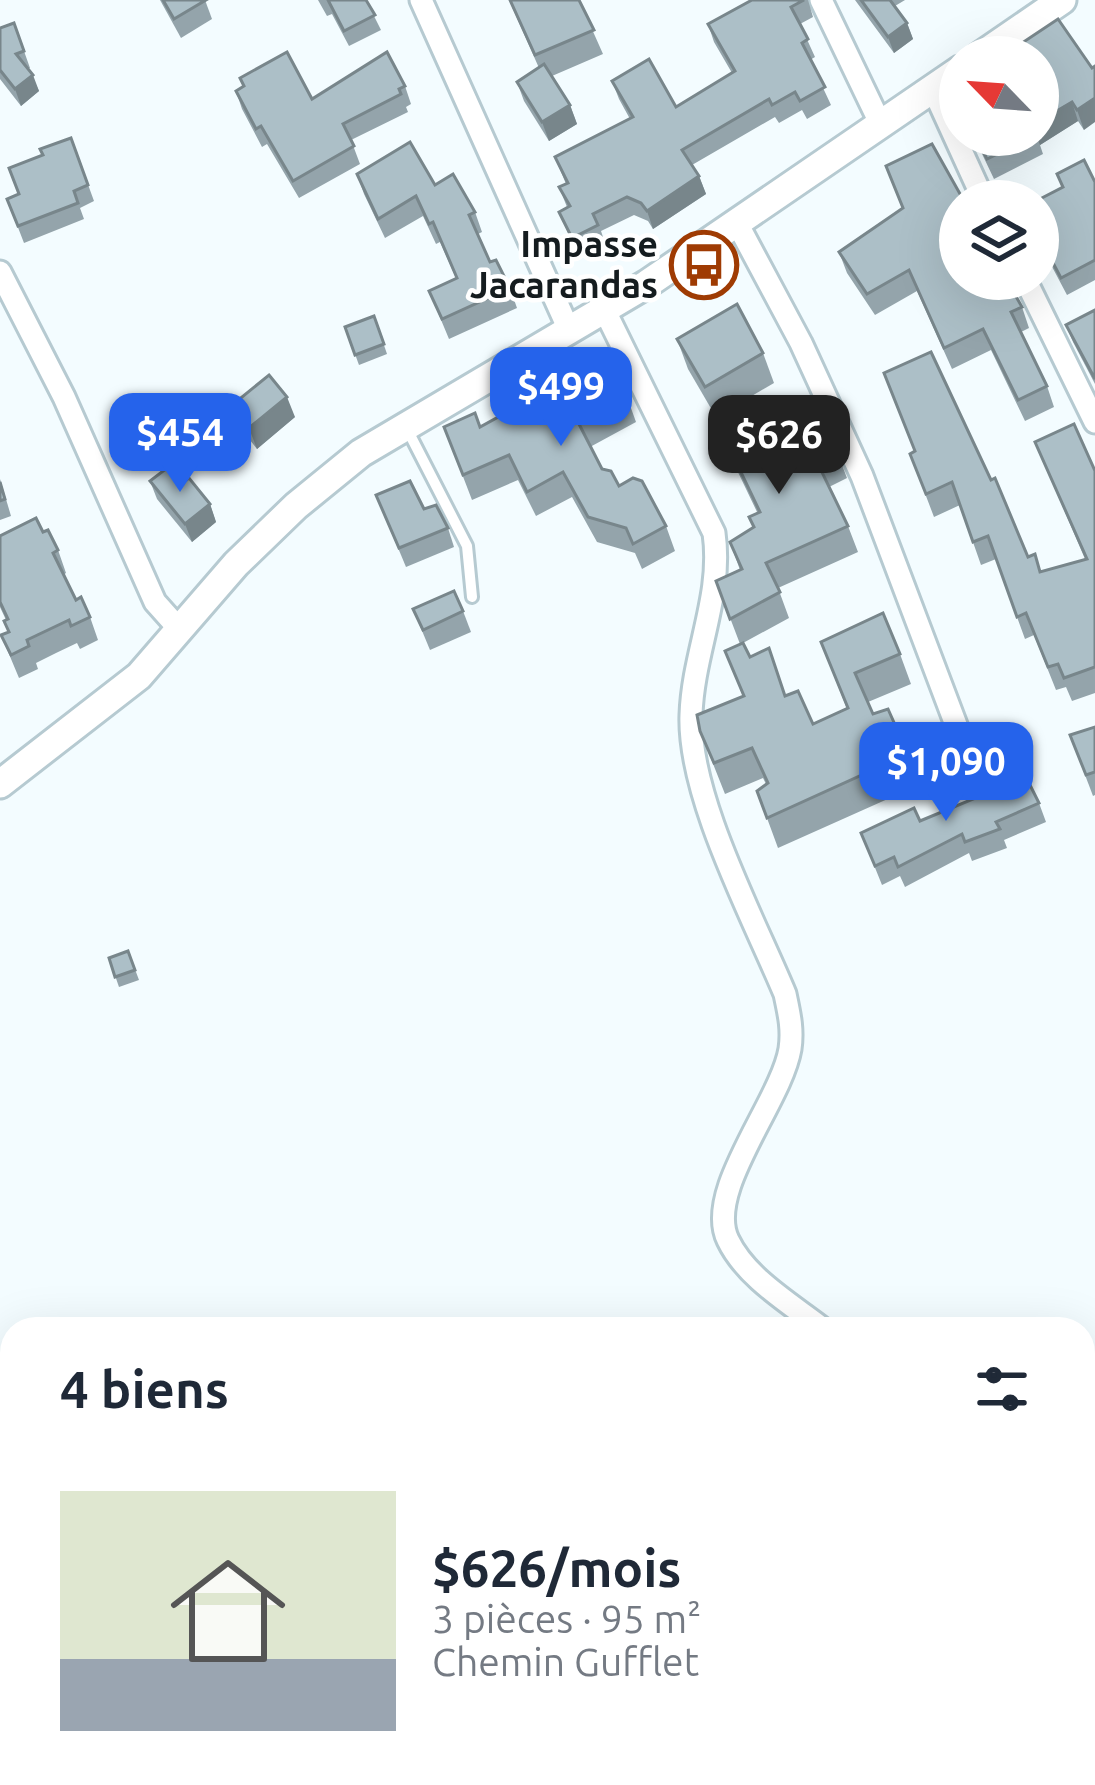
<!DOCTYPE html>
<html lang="fr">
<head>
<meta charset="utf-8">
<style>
  body { margin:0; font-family:Ubuntu,sans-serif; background:#f2f2f3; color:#1f2937; height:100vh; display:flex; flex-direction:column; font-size:45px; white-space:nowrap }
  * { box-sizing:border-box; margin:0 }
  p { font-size:39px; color:#747a83 }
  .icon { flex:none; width:66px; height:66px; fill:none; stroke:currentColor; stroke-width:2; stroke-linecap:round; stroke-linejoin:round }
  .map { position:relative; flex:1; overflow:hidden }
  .drawer { position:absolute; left:0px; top:1317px; width:1095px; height:468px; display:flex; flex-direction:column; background:#fff; border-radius:36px 36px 0 0; box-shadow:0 12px 48px #0002 }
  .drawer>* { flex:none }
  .needle { width:78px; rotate:295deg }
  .fabs { position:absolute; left:939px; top:36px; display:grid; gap:24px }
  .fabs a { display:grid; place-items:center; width:120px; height:120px; border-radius:50%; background:#fff; box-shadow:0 12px 48px #0002; font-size:60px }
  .price { position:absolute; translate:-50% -102px; padding:0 27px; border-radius:24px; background:#2563eb; color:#fff; font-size:39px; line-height:78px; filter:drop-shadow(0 3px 6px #0008) }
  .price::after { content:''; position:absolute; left:50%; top:72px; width:36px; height:27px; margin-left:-18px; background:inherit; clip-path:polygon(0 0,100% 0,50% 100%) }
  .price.on { background:#222; color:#fff }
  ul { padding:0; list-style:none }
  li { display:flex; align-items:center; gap:36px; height:300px; padding:0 60px }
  li span { display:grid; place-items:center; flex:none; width:336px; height:240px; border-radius:0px; color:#555 }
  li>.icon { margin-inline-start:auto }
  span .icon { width:144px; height:144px; fill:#fffc; stroke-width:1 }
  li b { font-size:51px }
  h2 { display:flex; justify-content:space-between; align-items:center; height:144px; padding:0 60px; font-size:51px }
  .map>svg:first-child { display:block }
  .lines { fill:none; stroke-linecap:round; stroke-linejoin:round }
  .service-casing { stroke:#b6cad1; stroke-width:16 }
  .minor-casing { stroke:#b6cad1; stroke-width:27 }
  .secondary-casing { stroke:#b6cad1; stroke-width:33 }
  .path { stroke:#80888b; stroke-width:4.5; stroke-dasharray:12 6; stroke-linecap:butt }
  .service { stroke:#fff; stroke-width:10 }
  .minor { stroke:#fff; stroke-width:21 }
  .secondary { stroke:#fff; stroke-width:27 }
  .wall { fill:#94a4ab }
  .shaded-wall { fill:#78868b }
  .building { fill:#acbfc7; stroke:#78868b; stroke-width:3 }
  .labels { text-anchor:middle; stroke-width:9; stroke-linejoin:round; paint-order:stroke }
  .poi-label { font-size:36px; font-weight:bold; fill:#151c1f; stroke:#fff; text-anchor:end }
</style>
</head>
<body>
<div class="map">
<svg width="1095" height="1785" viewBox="0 0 1095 1785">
  <rect width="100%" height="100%" fill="#f3fcff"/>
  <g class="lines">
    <!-- service casing -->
    <g class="service-casing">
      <path id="service" d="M 407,429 L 467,546 L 472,597"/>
    </g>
    <!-- minor casing -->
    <g class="minor-casing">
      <g id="minor">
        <path d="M 421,0 L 569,330"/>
        <path d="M 821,0 L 881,125"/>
        <path d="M 933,89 L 984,201"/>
        <path d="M 738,225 L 801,343 L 862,476 L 961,738"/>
        <path d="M 0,272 L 64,397 L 155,602 L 180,630"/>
        <path d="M 1025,279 L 1095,422"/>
        <path d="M 604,309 L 714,533 C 723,596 693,652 691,715 C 688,796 753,917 785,994 C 789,1013 793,1029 790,1049 C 781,1102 704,1191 728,1240 C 746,1278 791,1304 823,1329"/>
        <path d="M 1083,1360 L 1095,1390"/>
        <path d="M 1083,1502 L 1095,1495"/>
      </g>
    </g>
    <!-- secondary casing -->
    <g class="secondary-casing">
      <g id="secondary">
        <path d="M 979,57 L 1062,0"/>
        <path d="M 0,784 L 139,676 L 236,564 L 296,506 L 361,453 L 647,284 L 960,70"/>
      </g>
    </g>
    <!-- path -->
    <g class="path">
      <path d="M 0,1615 L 12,1632"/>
      <path d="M 117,1773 L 131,1785"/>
    </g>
    <!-- service -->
    <use href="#service" class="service"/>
    <!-- minor -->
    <use href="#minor" class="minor"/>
    <!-- secondary -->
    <use href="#secondary" class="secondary"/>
  </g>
  <!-- wall -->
  <g class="wall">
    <path d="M 160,0 L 205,0 L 212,19 L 181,38 Z"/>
    <path d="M 318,0 L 366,0 L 381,30 L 349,46 L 332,14 L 327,16 Z"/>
    <path d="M 509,0 L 579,0 L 603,54 L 552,76 L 570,105 L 577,124 L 549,141 L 524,101 L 517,82 L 539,68 Z"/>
    <path d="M 752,0 L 808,0 L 813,17 L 800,24 L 815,57 L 810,60 L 831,105 L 807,119 L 802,110 L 779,123 L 775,117 L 692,165 L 699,176 L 706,194 L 653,229 L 648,221 L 634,215 L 601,231 L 605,243 L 578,256 L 559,212 L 567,207 L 559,187 L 566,184 L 555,157 L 630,119 L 619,99 L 612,81 L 676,107 L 732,73 L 714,42 L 708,24 Z"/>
    <path d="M 855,0 L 905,0 L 895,6 L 907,23 L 913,39 L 894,53 Z"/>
    <path d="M 14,23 L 30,68 L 28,68 L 39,91 L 21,106 L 0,79 L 0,28 Z"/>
    <path d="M 1013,49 L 1092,68 L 1084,130 L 1078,121 L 1040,145 L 1043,154 L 994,179 L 973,135 L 1038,135 L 1038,57 L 1016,57 Z"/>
    <path d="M 240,78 L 312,99 L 405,86 L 411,104 L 406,107 L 408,112 L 351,140 L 360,164 L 299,198 L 267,144 L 262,147 L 242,109 L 236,91 L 243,86 Z"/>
    <path d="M 71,138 L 94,201 L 80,208 L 84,219 L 24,243 L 7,199 L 19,194 L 43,155 Z"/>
    <path d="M 357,174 L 435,185 L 475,212 L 482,232 L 478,234 L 490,262 L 510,288 L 517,308 L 449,339 L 429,291 L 456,278 L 440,242 L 436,244 L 423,216 L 385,238 L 364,194 Z"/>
    <path d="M 1057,174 L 1095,182 L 1095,280 L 1067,295 L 1049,261 L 1043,266 L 1038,257 L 1038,201 L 1062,188 Z"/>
    <path d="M 960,201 L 960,279 L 1022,307 L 1029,328 L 1021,332 L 1047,386 L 1054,407 L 1025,421 L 991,350 L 952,369 L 917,291 L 875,315 L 847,273 L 839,252 Z"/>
    <path d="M 1095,310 L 1095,384 L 1073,342 L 1066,325 Z"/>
    <path d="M 374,316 L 387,354 L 359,365 L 345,327 Z"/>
    <path d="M 677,339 L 763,353 L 774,383 L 716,417 L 688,369 Z"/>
    <path d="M 884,373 L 1028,557 L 1041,571 L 1085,559 L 1035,442 L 1095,471 L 1095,693 L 1072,701 L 1066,687 L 1056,690 L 1034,635 L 1025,639 L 996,559 L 981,565 L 960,505 L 934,517 L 910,454 L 915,452 Z"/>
    <path d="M 627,397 L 636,422 L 590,447 L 602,469 L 619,486 L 666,526 L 675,551 L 642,569 L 635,553 L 597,542 L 572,497 L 536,516 L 518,480 L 472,500 L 444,427 L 480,427 Z"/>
    <path d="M 231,406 L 295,417 L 257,449 L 239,426 Z"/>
    <path d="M 790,413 L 837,452 L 847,478 L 829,487 L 848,526 L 858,552 L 778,588 L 789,618 L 743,643 L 750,657 L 813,724 L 847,709 L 821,642 L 900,654 L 911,684 L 868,702 L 873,714 L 908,754 L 919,785 L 778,848 L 757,791 L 766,784 L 763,778 L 725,794 L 700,731 L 743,696 L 725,651 L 740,644 L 716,581 L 740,570 L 730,542 L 753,528 L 749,517 L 758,514 L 736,468 L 726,441 Z"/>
    <path d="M 0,479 L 11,516 L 0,520 Z"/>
    <path d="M 150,481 L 181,484 L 210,504 L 216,522 L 192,542 L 157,499 Z"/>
    <path d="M 376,495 L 424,509 L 448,528 L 454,547 L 406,567 Z"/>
    <path d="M 43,532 L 58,550 L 66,573 L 63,575 L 76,600 L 90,617 L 98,640 L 80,649 L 77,643 L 56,653 L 36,663 L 38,669 L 19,678 L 1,635 L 8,632 L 4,621 L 6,620 L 0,607 L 0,536 Z"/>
    <path d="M 413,609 L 463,611 L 471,632 L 430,650 Z"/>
    <path d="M 1095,727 L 1095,795 L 1093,796 L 1070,735 Z"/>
    <path d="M 1039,803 L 1046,822 L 1004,840 L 1007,848 L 972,861 L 969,853 L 905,887 L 900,876 L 882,885 L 861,833 L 920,821 Z"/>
    <path d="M 128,951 L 139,980 L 119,987 L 109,958 Z"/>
  </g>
  <!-- shaded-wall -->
  <g class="shaded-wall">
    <path d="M 907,23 L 913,39 L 894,53 L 888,37 Z"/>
    <path d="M 33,75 L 39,91 L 21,106 L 15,89 Z"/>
    <path d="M 1095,98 L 1095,122 L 1084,130 L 1077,110 Z"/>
    <path d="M 1072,102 L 1078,121 L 1040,145 L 1036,135 L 1038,135 L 1038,122 Z"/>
    <path d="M 570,105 L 577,124 L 549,141 L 542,122 Z"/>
    <path d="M 699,176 L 706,194 L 653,229 L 647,211 Z"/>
    <path d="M 1043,244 L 1049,261 L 1043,266 L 1038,247 Z"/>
    <path d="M 287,397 L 295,417 L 257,449 L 249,428 Z"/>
    <path d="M 210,504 L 216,522 L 192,542 L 185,524 Z"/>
  </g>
  <!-- building -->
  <g class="building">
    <path d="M 163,0 L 206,0 L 174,19 Z"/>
    <path d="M 328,0 L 366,0 L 375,15 L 344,31 Z"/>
    <path d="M 510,0 L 579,0 L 594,30 L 535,55 Z"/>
    <path d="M 752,0 L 804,0 L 791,7 L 808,39 L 802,43 L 825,87 L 800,101 L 795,92 L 772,105 L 769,99 L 682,150 L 699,176 L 647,211 L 641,203 L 627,197 L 593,214 L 598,225 L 572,238 L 559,212 L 570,206 L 559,187 L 568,183 L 555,157 L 633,117 L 612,81 L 649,59 L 676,107 L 735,71 L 708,24 Z"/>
    <path d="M 861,0 L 890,0 L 907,23 L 888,37 Z"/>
    <path d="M 1058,19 L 1092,68 L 1095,66 L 1095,98 L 1077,110 L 1072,102 L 1038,122 L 1038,57 L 1019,57 L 1013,49 Z"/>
    <path d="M 14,23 L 24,51 L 16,54 L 33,75 L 15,89 L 0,70 L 0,28 Z"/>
    <path d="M 287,52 L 312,99 L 387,52 L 405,86 L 399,89 L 401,94 L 343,124 L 354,146 L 293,181 L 261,126 L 256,129 L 236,91 L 244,86 L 240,78 Z"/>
    <path d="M 544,64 L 570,105 L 542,122 L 517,82 Z"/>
    <path d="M 975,135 L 1036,135 L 987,159 Z"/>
    <path d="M 71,138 L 88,185 L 74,191 L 78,203 L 18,226 L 7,199 L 19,194 L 9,168 L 43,155 L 40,149 Z"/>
    <path d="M 410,142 L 435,185 L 453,174 L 475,212 L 469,215 L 490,262 L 496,260 L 510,288 L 442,319 L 429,291 L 457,278 L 433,222 L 429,224 L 416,196 L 378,219 L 357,174 Z"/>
    <path d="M 932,144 L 964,201 L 960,201 L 960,279 L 1006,279 L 1022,307 L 1011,312 L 1047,386 L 1018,400 L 983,329 L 944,348 L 909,270 L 867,294 L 839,252 L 903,208 L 886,166 Z"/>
    <path d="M 1084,160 L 1095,182 L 1095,260 L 1061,278 L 1043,244 L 1038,247 L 1038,201 L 1036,201 L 1063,187 L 1057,174 Z"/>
    <path d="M 737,304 L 763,353 L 705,387 L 677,339 Z"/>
    <path d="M 1095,310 L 1095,379 L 1066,325 Z"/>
    <path d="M 374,316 L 384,344 L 355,355 L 345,327 Z"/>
    <path d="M 931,352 L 991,480 L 995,478 L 1028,557 L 1035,554 L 1040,572 L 1087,559 L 1035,442 L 1074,424 L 1095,471 L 1095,667 L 1064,678 L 1058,664 L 1048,667 L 1026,613 L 1017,617 L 988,536 L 973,542 L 952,482 L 926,494 L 910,454 L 915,451 L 884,373 Z"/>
    <path d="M 606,358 L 627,397 L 579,424 L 602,469 L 611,471 L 619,486 L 633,478 L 642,481 L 666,526 L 633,544 L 626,528 L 588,517 L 563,472 L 527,492 L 509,455 L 463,475 L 444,427 L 475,413 L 480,427 Z"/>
    <path d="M 269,375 L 287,397 L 249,428 L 231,406 Z"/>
    <path d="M 781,399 L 790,413 L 814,402 L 837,452 L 817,462 L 848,526 L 766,563 L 780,592 L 730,619 L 716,581 L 742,569 L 730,542 L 754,527 L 749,517 L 760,512 L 726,441 L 744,433 L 739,419 Z"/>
    <path d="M 167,468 L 181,484 L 189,478 L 210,504 L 185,524 L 150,481 Z"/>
    <path d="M 410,481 L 424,509 L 436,505 L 448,528 L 399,548 L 376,495 Z"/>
    <path d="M 0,482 L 5,499 L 0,501 Z"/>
    <path d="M 36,518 L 43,532 L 48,530 L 58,550 L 53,553 L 76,600 L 81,597 L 90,617 L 71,626 L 69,620 L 27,640 L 29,646 L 11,655 L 1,635 L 9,632 L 4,621 L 8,619 L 0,602 L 0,536 Z"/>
    <path d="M 454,591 L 463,611 L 423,630 L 413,609 Z"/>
    <path d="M 883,613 L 900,654 L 855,673 L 873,714 L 888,709 L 908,754 L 767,818 L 757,791 L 768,783 L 752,748 L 714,763 L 700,731 L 697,715 L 744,696 L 725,651 L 743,643 L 750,657 L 769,648 L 785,696 L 798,691 L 813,724 L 848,708 L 821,642 Z"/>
    <path d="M 1095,727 L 1095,772 L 1086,775 L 1070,735 Z"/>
    <path d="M 1026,777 L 1039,803 L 996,822 L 1000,829 L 965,842 L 962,834 L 898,867 L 894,857 L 875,866 L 861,833 L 914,808 L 920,821 Z"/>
    <path d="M 128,951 L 135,970 L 115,977 L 109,958 Z"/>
  </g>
  <!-- icons -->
  <defs>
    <g id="bus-ring" transform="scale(3.45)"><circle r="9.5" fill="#fff" stroke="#9f3b03" stroke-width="1.5"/><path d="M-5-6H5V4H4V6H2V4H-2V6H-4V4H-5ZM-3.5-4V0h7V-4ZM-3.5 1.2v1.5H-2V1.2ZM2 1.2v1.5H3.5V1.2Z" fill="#9f3b03"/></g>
  </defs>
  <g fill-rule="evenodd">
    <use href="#bus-ring" x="704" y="265"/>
  </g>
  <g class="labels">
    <!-- poi labels -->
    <g class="poi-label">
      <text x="658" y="257">Impasse<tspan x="658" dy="41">Jacarandas</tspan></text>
    </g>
  </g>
</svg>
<div class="fabs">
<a><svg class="needle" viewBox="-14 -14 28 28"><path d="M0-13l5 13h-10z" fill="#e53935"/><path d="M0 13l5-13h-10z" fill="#747a83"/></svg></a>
<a><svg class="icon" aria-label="layers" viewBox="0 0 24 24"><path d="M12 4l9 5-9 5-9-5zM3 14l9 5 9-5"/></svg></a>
</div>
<b class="price" style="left:561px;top:449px">$499</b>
<b class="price" style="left:180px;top:495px">$454</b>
<b class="price on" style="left:779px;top:497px">$626</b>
<b class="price" style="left:946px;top:824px">$1,090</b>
<section class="drawer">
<h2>4 biens<svg class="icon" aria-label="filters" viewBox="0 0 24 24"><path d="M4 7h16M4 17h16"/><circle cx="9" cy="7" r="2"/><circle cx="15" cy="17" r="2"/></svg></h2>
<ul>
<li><span style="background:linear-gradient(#dfe7d0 70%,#9aa5b1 0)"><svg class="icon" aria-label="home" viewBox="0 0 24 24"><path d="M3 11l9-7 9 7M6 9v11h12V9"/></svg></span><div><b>$626/mois</b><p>3 pièces · 95 m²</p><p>Chemin Gufflet</p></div></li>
</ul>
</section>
</div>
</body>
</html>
